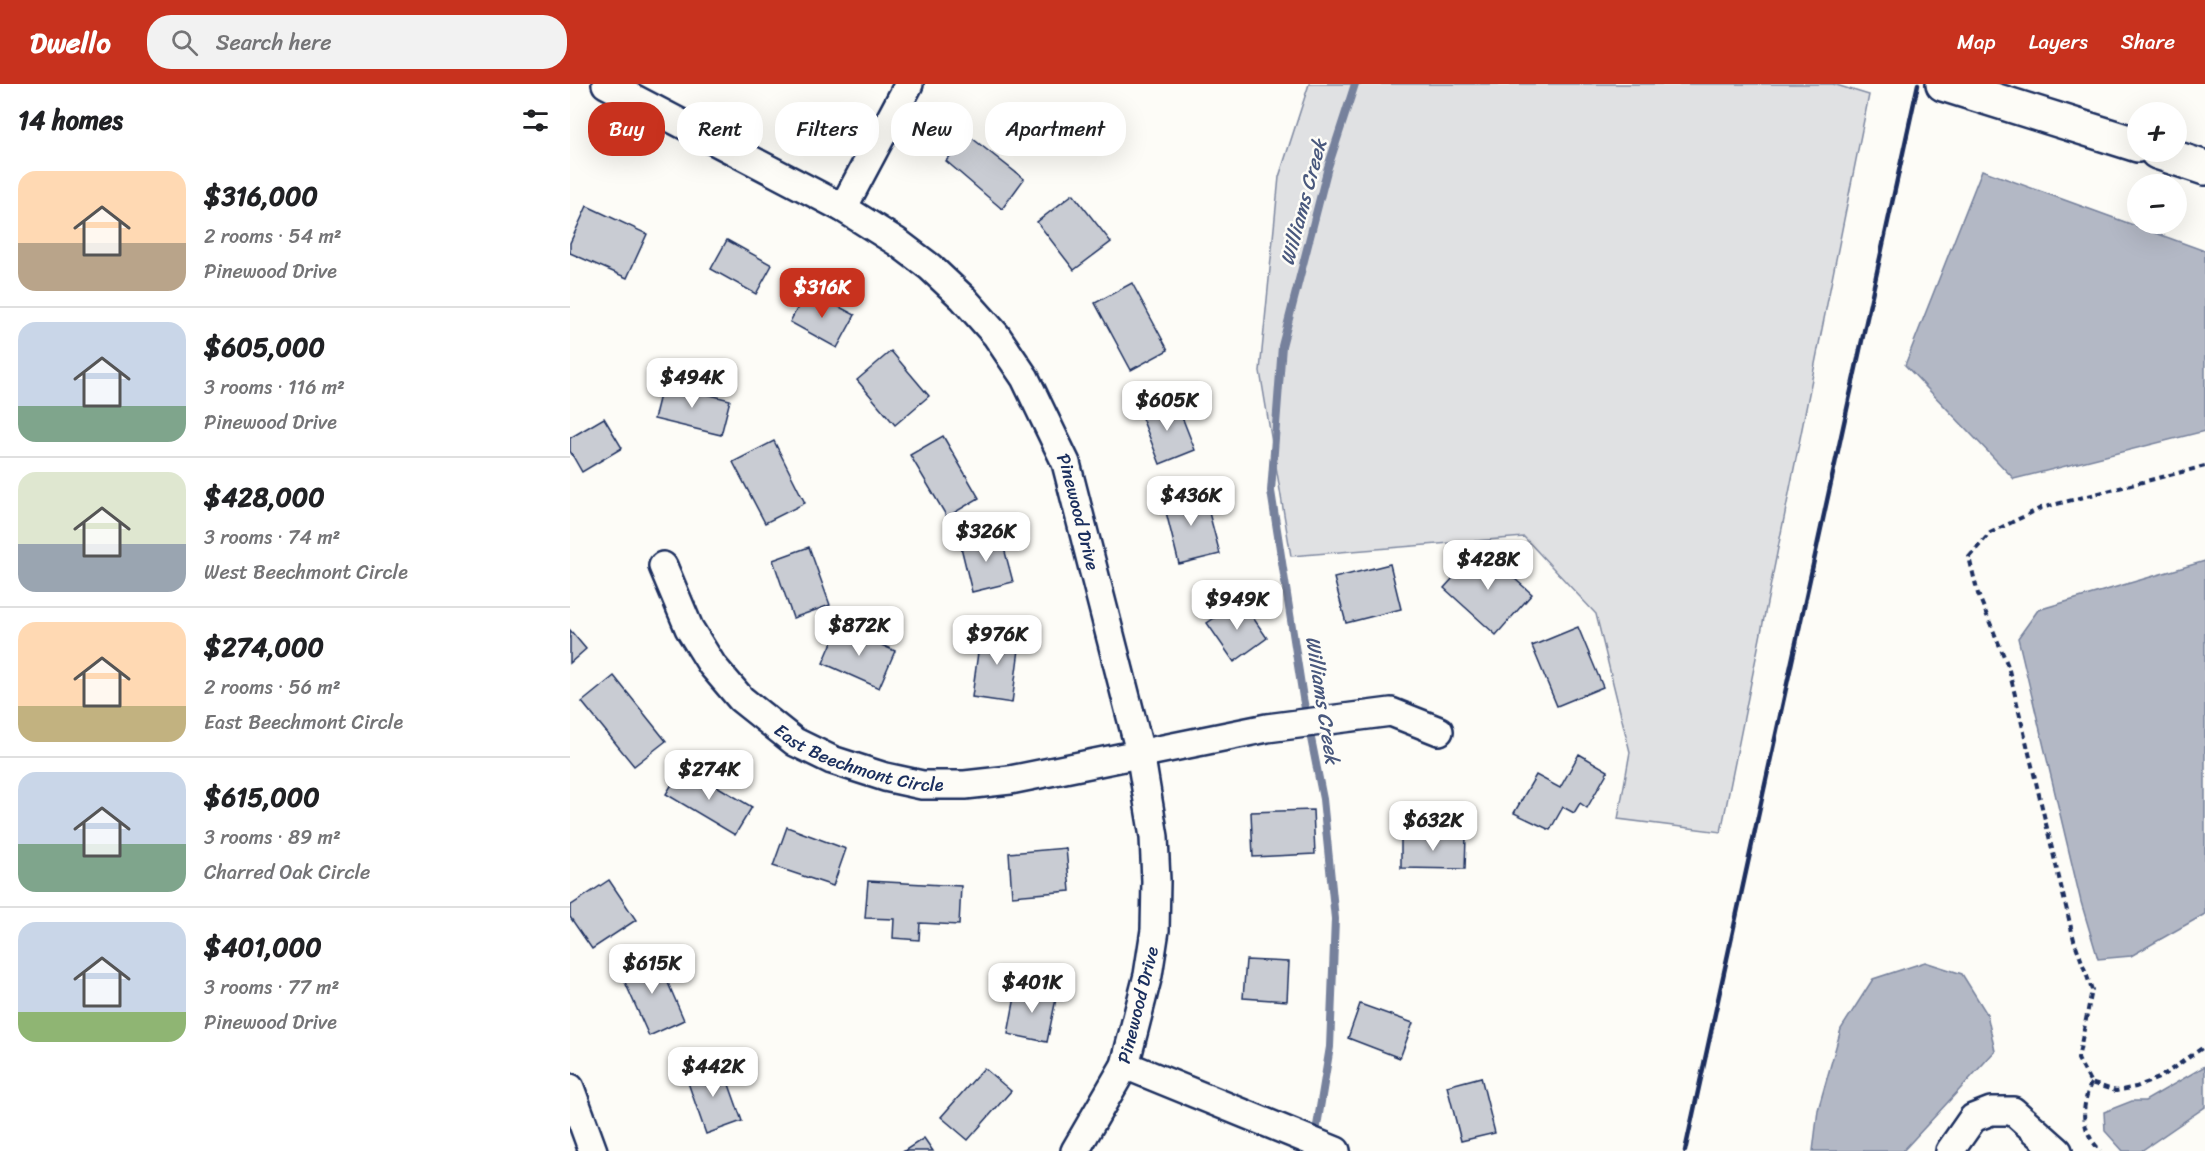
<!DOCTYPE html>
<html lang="en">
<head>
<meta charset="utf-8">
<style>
  body { margin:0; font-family:Sriracha,sans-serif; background:#f2f2f2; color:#202124; height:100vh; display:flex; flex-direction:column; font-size:22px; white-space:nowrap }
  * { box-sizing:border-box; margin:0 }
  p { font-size:20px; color:#757577 }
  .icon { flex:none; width:33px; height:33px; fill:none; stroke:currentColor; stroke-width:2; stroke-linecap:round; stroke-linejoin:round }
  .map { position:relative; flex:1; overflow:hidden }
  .drawer { display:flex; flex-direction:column; background:#fff; width:570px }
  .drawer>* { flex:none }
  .banner { position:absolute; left:18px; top:18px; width:570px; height:54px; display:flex; gap:12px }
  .buttons { position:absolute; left:1557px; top:18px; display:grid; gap:12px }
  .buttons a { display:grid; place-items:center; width:60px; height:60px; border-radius:50%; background:#fff; box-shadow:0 6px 24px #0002; font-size:30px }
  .price { position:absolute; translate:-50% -51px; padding:0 14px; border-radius:12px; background:#fff; color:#222; font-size:20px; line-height:39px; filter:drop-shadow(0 2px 3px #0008) }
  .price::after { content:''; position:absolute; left:50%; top:36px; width:18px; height:14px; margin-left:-9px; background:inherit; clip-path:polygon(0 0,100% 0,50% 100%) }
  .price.current { background:#c8321e; color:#fff }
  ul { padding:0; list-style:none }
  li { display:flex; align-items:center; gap:18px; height:150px; padding:0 18px }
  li+li { border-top:2px solid #e0e0e0 }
  li span { display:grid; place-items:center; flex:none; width:168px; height:120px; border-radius:18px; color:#555 }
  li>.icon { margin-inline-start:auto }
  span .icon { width:72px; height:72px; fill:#fffc; stroke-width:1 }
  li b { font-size:26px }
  h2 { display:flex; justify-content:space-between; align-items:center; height:72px; padding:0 18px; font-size:26px }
  .chip { padding:0 21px; border-radius:24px; background:#fff; box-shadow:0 6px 24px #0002; font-size:21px; line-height:54px }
  .chip.current { background:#c8321e; color:#fff }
  header { display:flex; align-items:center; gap:36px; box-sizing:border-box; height:84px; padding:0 30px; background:#c8321e; color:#fff }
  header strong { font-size:28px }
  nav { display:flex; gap:33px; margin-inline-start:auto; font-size:21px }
  .search { width:420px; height:54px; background:#f2f2f2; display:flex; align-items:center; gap:15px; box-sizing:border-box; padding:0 21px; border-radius:24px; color:#757577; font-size:22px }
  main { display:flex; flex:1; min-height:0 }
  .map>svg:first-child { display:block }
  .green { fill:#e0e1e3; stroke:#7e88a0; stroke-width:1.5 }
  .water { fill:#b3b8c5; stroke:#76819c; stroke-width:1.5 }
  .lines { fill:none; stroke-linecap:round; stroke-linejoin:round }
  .stream { stroke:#76819c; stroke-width:8 }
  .building { fill:#c9ccd3; stroke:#1b2f5e; stroke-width:1.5 }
  .minor-casing { stroke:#1b2f5e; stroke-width:32 }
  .major-casing { stroke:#1b2f5e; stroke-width:38 }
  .path { stroke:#1b2f5e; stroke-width:4; stroke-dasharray:6 4.5; stroke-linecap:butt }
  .minor { stroke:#fdfcf7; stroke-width:27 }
  .major { stroke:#fdfcf7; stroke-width:33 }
  .rail { stroke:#1b2f5e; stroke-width:4.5 }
  .labels { text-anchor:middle; stroke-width:5; stroke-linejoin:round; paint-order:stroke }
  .street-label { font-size:18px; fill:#1b2f5e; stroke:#fdfcf7 }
  .water-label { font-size:20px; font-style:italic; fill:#49587d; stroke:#fdfcf7 }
</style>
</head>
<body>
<header>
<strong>Dwello</strong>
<div class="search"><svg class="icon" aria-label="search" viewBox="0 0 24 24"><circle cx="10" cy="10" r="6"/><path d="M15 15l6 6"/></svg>Search here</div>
<nav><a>Map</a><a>Layers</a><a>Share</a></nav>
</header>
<main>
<section class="drawer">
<h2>14 homes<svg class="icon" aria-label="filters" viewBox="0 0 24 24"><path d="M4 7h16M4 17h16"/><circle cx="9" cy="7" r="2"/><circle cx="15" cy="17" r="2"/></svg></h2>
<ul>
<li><span style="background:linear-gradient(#ffd9b3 60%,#b9a48a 0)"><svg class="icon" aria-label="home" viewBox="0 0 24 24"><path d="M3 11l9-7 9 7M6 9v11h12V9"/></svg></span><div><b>$316,000</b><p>2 rooms · 54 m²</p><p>Pinewood Drive</p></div></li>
<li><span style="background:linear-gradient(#c9d6e8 70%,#7fa58c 0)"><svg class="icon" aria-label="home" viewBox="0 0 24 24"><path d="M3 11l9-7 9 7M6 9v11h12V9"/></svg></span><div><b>$605,000</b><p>3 rooms · 116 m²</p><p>Pinewood Drive</p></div></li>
<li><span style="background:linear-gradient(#dfe7d0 60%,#9aa5b1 0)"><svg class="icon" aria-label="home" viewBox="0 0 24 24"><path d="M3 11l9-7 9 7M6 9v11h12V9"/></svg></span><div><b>$428,000</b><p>3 rooms · 74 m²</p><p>West Beechmont Circle</p></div></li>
<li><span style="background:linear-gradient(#ffd9b3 70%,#c2b280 0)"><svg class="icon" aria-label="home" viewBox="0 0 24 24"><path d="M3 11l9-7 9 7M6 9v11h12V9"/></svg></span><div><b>$274,000</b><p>2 rooms · 56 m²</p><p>East Beechmont Circle</p></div></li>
<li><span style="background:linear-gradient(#c9d6e8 60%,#7fa58c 0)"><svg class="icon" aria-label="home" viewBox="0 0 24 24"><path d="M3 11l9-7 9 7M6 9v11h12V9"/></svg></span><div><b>$615,000</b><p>3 rooms · 89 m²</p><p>Charred Oak Circle</p></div></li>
<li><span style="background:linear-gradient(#c9d6e8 75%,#8fb573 0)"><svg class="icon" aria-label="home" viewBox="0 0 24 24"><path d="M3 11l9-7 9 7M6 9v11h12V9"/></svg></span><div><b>$401,000</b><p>3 rooms · 77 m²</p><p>Pinewood Drive</p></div></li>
</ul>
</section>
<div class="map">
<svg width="1635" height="1067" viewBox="0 0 1635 1067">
  <rect width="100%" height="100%" fill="#fdfcf7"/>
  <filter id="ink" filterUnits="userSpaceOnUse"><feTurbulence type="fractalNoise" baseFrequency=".0167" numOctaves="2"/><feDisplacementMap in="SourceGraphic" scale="12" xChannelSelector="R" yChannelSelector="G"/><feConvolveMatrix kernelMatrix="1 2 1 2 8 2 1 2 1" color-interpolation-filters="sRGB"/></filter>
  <g filter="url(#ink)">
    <!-- green -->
    <path class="green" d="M 739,0 L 1263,0 L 1299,11 L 1151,748 L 1048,735 L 1060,668 L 1026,530 L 954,453 L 721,472 L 690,287 L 709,93 Z"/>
    <!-- water -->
    <g class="water">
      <path d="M 1412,86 L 1635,167 L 1635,347 L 1444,395 L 1335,281 Z"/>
      <path d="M 1635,477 L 1635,830 L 1561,872 L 1528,875 L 1511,818 L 1448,554 L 1468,526 Z"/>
      <path d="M 1355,878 L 1392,890 L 1417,930 L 1425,967 L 1333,1067 L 1243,1067 L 1248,1026 L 1271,945 L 1303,895 Z"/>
      <path d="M 1635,982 L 1635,1023 L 1571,1067 L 1553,1067 L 1535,1047 L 1534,1028 L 1562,1017 L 1575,1017 Z"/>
    </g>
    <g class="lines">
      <!-- stream -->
      <path class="stream" d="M 745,1054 L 760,963 L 765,835 L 753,715 L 733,614 L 701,407 L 712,262 L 758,83 L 785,0"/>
    </g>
    <!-- building -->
    <g class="building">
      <path d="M 398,51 L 454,95 L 432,125 L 376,77 Z"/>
      <path d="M 503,110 L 541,158 L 504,186 L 467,138 Z"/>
      <path d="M 17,122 L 77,150 L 57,194 L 0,169 L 0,159 Z"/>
      <path d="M 157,156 L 202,181 L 186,210 L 141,185 Z"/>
      <path d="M 562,199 L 598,266 L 561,286 L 525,219 Z"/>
      <path d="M 237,206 L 285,231 L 267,264 L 220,238 Z"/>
      <path d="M 321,267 L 359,312 L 325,341 L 287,296 Z"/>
      <path d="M 93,299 L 160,316 L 151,351 L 84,335 Z"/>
      <path d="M 605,315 L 625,366 L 590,380 L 570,329 Z"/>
      <path d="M 34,334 L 52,364 L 12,388 L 0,367 L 0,354 Z"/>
      <path d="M 373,352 L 409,414 L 377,433 L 340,371 Z"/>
      <path d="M 204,357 L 235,419 L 195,439 L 163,378 Z"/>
      <path d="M 633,406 L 650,470 L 609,480 L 593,416 Z"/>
      <path d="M 430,449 L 443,498 L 402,508 L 390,459 Z"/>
      <path d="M 239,463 L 260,521 L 223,534 L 203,476 Z"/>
      <path d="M 910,464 L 962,510 L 926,551 L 874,504 Z"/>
      <path d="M 820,480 L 831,525 L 776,539 L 764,494 Z"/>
      <path d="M 671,516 L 697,554 L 664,578 L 637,539 Z"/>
      <path d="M 269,542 L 325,567 L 309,604 L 253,579 Z"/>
      <path d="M 1008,543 L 1033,603 L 987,622 L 962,562 Z"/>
      <path d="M 0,546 L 16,565 L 0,579 Z"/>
      <path d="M 411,546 L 451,550 L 442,619 L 402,613 Z"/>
      <path d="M 44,592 L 96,657 L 64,682 L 12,618 Z"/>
      <path d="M 1009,670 L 1038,687 L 1017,724 L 1010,719 L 1004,729 L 993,723 L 980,746 L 944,729 L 966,691 L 990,704 Z"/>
      <path d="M 113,682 L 182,723 L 165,751 L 96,710 Z"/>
      <path d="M 743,726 L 745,770 L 683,773 L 681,728 Z"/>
      <path d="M 217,743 L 276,765 L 263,802 L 203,782 Z"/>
      <path d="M 831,751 L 896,752 L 895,785 L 831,784 Z"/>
      <path d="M 496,764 L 500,807 L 442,812 L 439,769 Z"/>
      <path d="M 39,796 L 66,836 L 22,865 L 0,833 L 0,822 Z"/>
      <path d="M 298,797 L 391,802 L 389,841 L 350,839 L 349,856 L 323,854 L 324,835 L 295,834 Z"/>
      <path d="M 86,871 L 114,936 L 79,952 L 50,887 Z"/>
      <path d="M 676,876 L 719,878 L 717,917 L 673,914 Z"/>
      <path d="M 447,902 L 487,910 L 477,958 L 438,950 Z"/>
      <path d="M 790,920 L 843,939 L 830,974 L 778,954 Z"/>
      <path d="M 151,978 L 172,1037 L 136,1050 L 115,990 Z"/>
      <path d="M 414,984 L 441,1007 L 398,1056 L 371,1033 Z"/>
      <path d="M 911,993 L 925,1049 L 891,1057 L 877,1002 Z"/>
      <path d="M 354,1054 L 363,1067 L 334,1067 Z"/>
    </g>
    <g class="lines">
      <!-- minor casing -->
      <g class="minor-casing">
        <g id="minor">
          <path id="s1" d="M 36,0 L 273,124 L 327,158 L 360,183 L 393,214 L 426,251 L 455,294 L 496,379 L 570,668 L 584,753 L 586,797 L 585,846 L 578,891 L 555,981 L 505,1067"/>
          <path d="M 273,124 L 339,0"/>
          <path id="s2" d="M 93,482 L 119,544 L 142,581 L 171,615 L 225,658 L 262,676 L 315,693 L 352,701 L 395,701 L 440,696 L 697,644 L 821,628 L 869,647"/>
          <path d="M 555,981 L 766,1067"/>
          <path d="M 0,1004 L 23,1067"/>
          <path d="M 1380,1067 L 1403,1034 L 1421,1027 L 1443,1027 L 1488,1067"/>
        </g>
      </g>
      <!-- major casing -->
      <g class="major-casing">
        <g id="major">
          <path d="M 1373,0 L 1568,61"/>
          <path d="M 1587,68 L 1635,84"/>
        </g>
      </g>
      <!-- path -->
      <g class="path">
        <path d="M 1635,382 L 1471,424 L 1420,449 L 1399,473 L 1408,510 L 1438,582 L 1504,856 L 1522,906 L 1508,975 L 1521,999 L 1546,1007 L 1566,1003 L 1589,994 L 1635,962"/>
        <path d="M 1521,999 C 1511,1024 1510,1047 1531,1067"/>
      </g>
      <!-- minor -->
      <use href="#minor" class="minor"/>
      <!-- major -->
      <use href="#major" class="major"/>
      <!-- rail -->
      <path class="rail" d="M 1115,1067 L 1348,0"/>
    </g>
  </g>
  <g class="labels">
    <!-- street labels -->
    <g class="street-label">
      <text dy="6" stroke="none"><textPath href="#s1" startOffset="664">Pinewood Drive</textPath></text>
      <text dy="6" stroke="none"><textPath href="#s2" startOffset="291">East Beechmont Circle</textPath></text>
      <text transform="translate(568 921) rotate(-76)" y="6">Pinewood Drive</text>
    </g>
    <!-- water labels -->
    <g class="water-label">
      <text transform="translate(733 118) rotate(-75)" y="7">Williams Creek</text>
      <text transform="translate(753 616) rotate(81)" y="7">Williams Creek</text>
    </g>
  </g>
</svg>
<div class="buttons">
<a>+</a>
<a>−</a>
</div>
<b class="price current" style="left:252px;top:235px">$316K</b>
<b class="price" style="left:122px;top:325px">$494K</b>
<b class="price" style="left:597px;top:348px">$605K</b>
<b class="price" style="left:621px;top:443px">$436K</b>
<b class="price" style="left:416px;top:479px">$326K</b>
<b class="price" style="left:918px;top:507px">$428K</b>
<b class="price" style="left:667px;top:547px">$949K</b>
<b class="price" style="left:289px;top:573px">$872K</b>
<b class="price" style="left:427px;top:582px">$976K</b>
<b class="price" style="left:139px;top:717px">$274K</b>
<b class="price" style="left:863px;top:768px">$632K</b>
<b class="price" style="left:82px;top:911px">$615K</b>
<b class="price" style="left:462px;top:930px">$401K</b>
<b class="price" style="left:143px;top:1014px">$442K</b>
<div class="banner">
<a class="chip current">Buy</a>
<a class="chip">Rent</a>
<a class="chip">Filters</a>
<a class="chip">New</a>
<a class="chip">Apartment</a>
</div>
</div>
</main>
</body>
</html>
